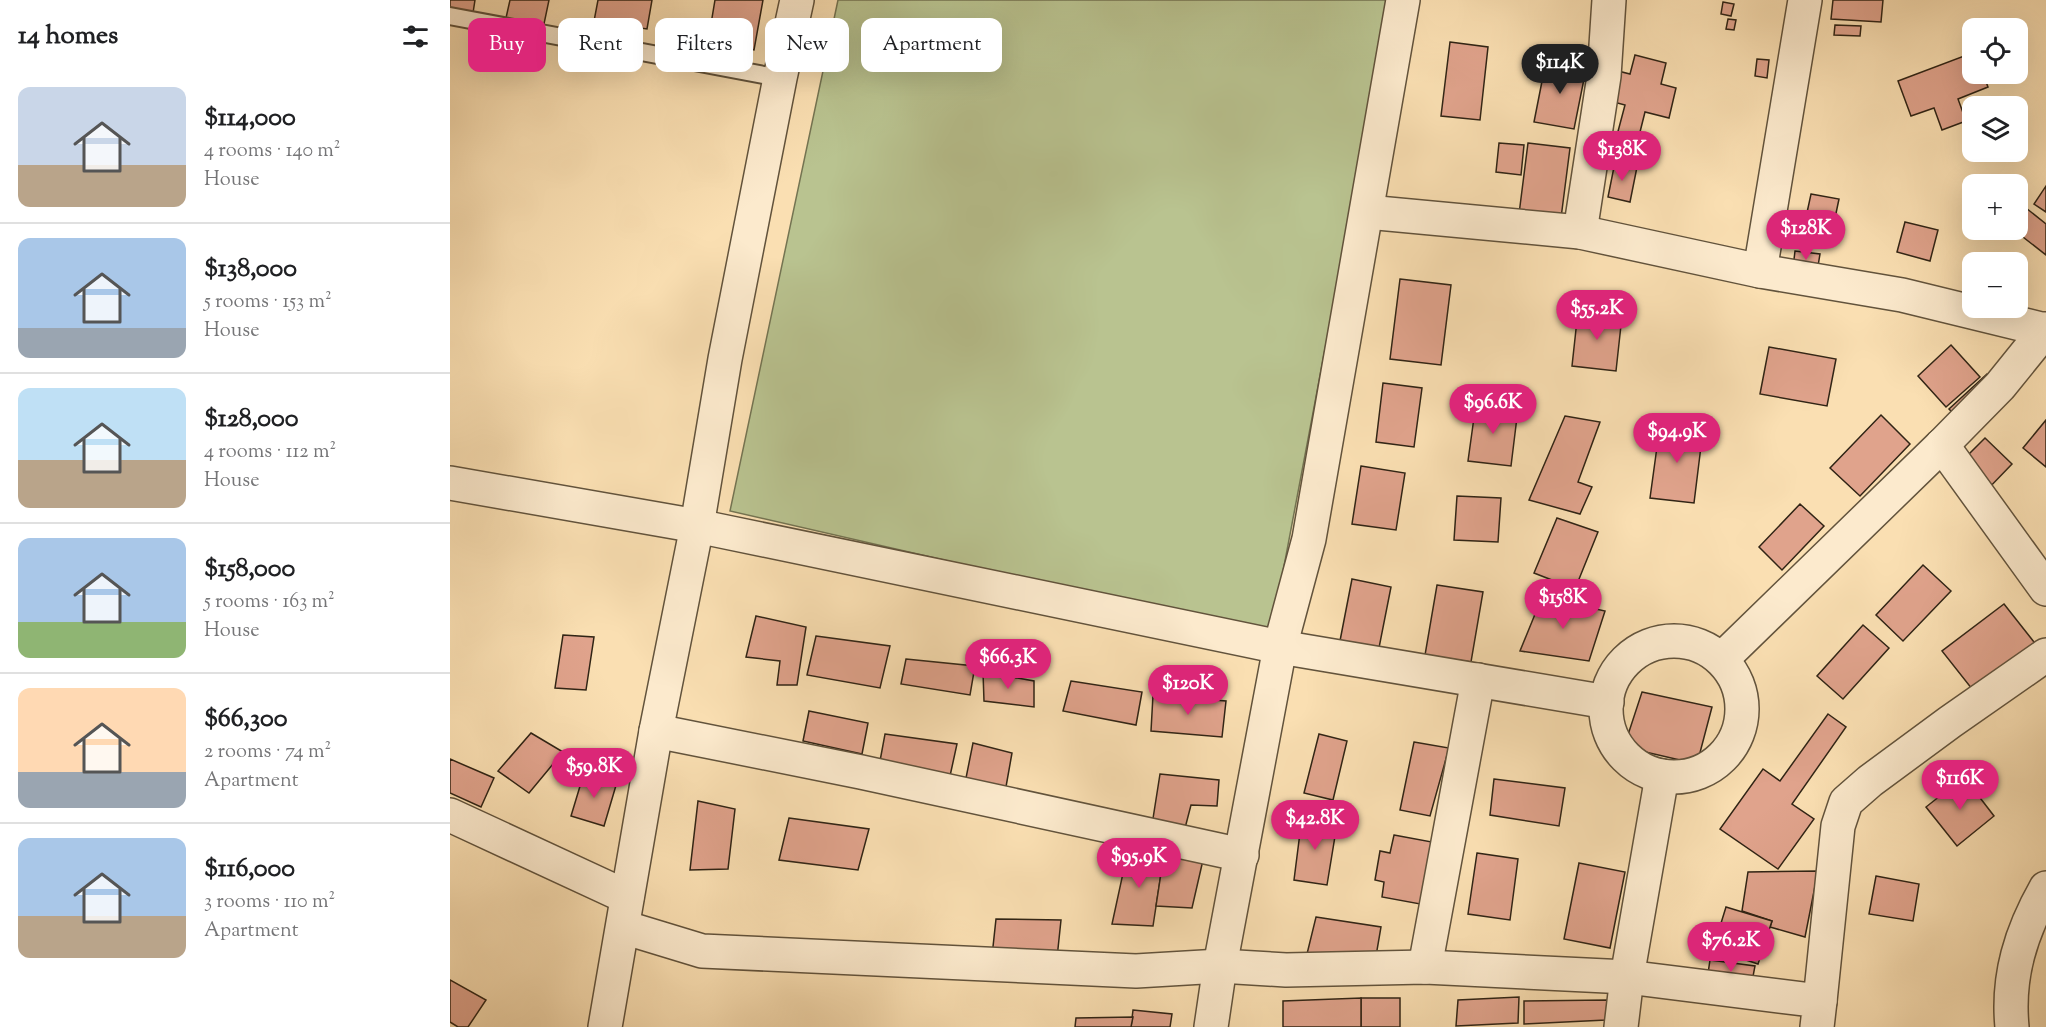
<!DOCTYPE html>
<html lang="en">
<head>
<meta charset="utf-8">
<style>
  body { margin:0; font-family:"Sorts Mill Goudy",serif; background:#f2f2f2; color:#202124; height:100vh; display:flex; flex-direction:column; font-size:22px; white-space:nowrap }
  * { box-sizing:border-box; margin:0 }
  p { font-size:20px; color:#757577 }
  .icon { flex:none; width:33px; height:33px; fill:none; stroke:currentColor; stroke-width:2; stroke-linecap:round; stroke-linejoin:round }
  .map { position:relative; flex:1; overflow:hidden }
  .details { display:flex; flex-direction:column; background:#fff; width:450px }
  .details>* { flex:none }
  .top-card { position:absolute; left:18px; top:18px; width:570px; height:54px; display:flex; gap:12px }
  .tools { position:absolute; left:1512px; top:18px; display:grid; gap:12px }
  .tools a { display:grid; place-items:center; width:66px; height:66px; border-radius:12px; background:#fff; box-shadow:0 6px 24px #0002; font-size:30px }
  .price { position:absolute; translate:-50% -51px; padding:0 14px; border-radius:21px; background:#db2777; color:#fff; font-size:20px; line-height:39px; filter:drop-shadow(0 2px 3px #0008) }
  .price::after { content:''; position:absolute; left:50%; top:36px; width:18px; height:14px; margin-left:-9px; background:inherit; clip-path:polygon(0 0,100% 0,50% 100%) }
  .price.selected { background:#222; color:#fff }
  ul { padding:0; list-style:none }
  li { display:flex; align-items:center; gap:18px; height:150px; padding:0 18px }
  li+li { border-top:2px solid #e0e0e0 }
  li span { display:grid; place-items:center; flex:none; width:168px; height:120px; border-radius:12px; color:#555 }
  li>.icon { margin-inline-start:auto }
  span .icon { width:72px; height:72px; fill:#fffc; stroke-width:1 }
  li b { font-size:26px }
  h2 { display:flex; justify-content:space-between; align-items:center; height:72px; padding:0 18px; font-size:26px }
  .pill { padding:0 21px; border-radius:12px; background:#fff; box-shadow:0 6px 24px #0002; font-size:21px; line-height:54px }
  .pill.selected { background:#db2777; color:#fff }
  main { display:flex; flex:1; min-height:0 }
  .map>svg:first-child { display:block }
  .green { fill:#b9c390; stroke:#747452; stroke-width:1.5 }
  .building { fill:#e0a38c; stroke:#302415; stroke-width:1.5 }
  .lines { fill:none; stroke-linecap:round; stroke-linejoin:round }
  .service-casing { stroke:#62533c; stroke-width:20 }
  .minor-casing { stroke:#62533c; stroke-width:36 }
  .service { stroke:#fceacd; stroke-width:16 }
  .minor { stroke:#fceacd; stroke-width:33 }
</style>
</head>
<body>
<main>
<section class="details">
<h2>14 homes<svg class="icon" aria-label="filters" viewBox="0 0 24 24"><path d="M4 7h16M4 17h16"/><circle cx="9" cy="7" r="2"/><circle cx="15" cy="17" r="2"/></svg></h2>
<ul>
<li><span style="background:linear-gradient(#c9d6e8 65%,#b9a48a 0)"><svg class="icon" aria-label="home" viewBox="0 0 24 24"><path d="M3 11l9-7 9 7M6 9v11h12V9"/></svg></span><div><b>$114,000</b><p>4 rooms · 140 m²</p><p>House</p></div></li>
<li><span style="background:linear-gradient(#a9c7e8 75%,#9aa5b1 0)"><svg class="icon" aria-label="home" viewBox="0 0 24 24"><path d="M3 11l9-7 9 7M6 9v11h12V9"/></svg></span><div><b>$138,000</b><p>5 rooms · 153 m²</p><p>House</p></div></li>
<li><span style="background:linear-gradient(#bfe0f5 60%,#b9a48a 0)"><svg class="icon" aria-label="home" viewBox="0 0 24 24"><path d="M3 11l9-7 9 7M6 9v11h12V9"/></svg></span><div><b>$128,000</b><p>4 rooms · 112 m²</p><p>House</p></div></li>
<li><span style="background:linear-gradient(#a9c7e8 70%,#8fb573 0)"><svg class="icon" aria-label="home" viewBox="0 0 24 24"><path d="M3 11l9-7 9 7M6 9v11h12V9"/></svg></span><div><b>$158,000</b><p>5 rooms · 163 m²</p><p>House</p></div></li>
<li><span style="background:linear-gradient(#ffd9b3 70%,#9aa5b1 0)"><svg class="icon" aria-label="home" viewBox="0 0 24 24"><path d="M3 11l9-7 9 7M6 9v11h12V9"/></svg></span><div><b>$66,300</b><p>2 rooms · 74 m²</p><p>Apartment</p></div></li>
<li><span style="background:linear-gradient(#a9c7e8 65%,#b9a48a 0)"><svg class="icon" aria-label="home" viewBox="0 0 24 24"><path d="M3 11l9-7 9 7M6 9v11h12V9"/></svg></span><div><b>$116,000</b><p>3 rooms · 110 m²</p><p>Apartment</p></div></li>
</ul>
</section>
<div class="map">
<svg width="1596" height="1027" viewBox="0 0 1596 1027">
  <rect width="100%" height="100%" fill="#fadfb2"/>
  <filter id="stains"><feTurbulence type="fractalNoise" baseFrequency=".00333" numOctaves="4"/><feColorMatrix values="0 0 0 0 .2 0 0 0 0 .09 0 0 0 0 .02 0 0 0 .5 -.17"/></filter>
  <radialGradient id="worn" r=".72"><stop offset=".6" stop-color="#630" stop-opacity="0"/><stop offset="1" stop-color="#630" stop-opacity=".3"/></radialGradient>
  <!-- green -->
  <path class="green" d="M 388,0 L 941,0 L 821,635 L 280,511 Z"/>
  <!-- building -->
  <g class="building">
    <path d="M 0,0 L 25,0 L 23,13 L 0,9 Z"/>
    <path d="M 60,0 L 99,0 L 94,24 L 56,18 Z"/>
    <path d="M 148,0 L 202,0 L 197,29 L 144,21 Z"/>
    <path d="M 265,0 L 313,0 L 304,50 L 258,42 Z"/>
    <path d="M 1383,0 L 1433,0 L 1431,22 L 1381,19 Z"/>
    <path d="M 1273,2 L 1284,4 L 1281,16 L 1271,14 Z"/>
    <path d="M 1278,19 L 1286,20 L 1284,30 L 1276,29 Z"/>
    <path d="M 1385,25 L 1411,26 L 1410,36 L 1384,35 Z"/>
    <path d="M 1000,42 L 1038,47 L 1030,120 L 991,116 Z"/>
    <path d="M 1522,53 L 1522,74 L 1533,74 L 1538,87 L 1508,99 L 1516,121 L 1492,130 L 1484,108 L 1461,116 L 1448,81 Z"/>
    <path d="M 1185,55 L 1216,63 L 1211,84 L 1226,88 L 1219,118 L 1195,112 L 1187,144 L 1166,139 L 1175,105 L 1160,101 L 1168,71 L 1180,74 Z"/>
    <path d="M 1307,59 L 1319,60 L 1317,78 L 1305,76 Z"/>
    <path d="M 1096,61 L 1136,69 L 1124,129 L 1084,122 Z"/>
    <path d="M 1049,143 L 1074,145 L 1071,175 L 1046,172 Z"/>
    <path d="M 1078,143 L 1120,148 L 1111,218 L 1069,214 Z"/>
    <path d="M 1165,162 L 1187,167 L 1180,202 L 1158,197 Z"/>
    <path d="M 1596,186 L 1596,212 L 1584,204 Z"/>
    <path d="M 1361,194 L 1389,199 L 1381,237 L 1353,231 Z"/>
    <path d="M 1576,208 L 1596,224 L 1596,255 L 1564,230 L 1568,230 L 1568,218 Z"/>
    <path d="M 1455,222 L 1488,230 L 1480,261 L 1447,252 Z"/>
    <path d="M 1345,251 L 1370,254 L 1367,272 L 1343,268 Z"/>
    <path d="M 950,279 L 1001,285 L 991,365 L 940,359 Z"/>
    <path d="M 1128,311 L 1172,316 L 1166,371 L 1122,366 Z"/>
    <path d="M 1501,345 L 1530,377 L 1496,407 L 1468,376 Z"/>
    <path d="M 1319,347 L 1386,359 L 1377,406 L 1310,394 Z"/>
    <path d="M 1537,374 L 1548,385 L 1510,420 L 1499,409 Z"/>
    <path d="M 933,383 L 972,388 L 964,447 L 926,442 Z"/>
    <path d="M 1026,403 L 1068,409 L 1061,466 L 1018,461 Z"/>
    <path d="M 1431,415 L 1460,444 L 1410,496 L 1380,468 Z"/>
    <path d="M 1115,416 L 1150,422 L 1128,482 L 1142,487 L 1130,514 L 1079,500 Z"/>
    <path d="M 1596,420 L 1596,467 L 1573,448 Z"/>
    <path d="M 1210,425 L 1253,430 L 1244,503 L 1200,498 Z"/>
    <path d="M 1535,438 L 1562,464 L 1535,492 L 1508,465 Z"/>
    <path d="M 911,466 L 955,473 L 946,530 L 902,524 Z"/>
    <path d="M 1007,496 L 1051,498 L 1048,542 L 1004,540 Z"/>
    <path d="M 1350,504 L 1374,526 L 1332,570 L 1309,547 Z"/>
    <path d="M 1107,518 L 1148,532 L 1125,589 L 1084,573 Z"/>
    <path d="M 1473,565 L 1501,591 L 1453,641 L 1426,615 Z"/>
    <path d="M 902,579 L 941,587 L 928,653 L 889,646 Z"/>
    <path d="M 987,585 L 1033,592 L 1021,662 L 975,655 Z"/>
    <path d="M 1092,597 L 1155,611 L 1139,661 L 1070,651 Z"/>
    <path d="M 1554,604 L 1588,647 L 1526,694 L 1492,651 Z"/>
    <path d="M 306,616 L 356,627 L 347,685 L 327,685 L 330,661 L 296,657 Z"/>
    <path d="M 1413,625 L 1439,648 L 1393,699 L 1367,676 Z"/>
    <path d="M 113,635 L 144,637 L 136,690 L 105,688 Z"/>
    <path d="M 366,636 L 440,646 L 430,688 L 357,675 Z"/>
    <path d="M 456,659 L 525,666 L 520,695 L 451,684 Z"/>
    <path d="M 533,672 L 584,681 L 584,707 L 534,701 Z"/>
    <path d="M 621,681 L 692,692 L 686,725 L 613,711 Z"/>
    <path d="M 1192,692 L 1262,707 L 1247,764 L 1174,747 Z"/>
    <path d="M 703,695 L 776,701 L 772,737 L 701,731 Z"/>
    <path d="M 359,711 L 418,723 L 412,754 L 353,741 Z"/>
    <path d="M 1378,714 L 1396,727 L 1342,804 L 1364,819 L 1328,869 L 1270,829 L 1313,769 L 1330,781 Z"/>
    <path d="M 81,733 L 113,752 L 79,793 L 48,771 Z"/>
    <path d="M 435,734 L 507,744 L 500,776 L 430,761 Z"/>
    <path d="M 869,734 L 897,741 L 883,800 L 854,793 Z"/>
    <path d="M 964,742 L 999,748 L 980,816 L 950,810 Z"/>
    <path d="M 523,743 L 562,753 L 554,798 L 514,788 Z"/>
    <path d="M 0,759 L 44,778 L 31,807 L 0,793 Z"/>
    <path d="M 134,773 L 167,782 L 154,826 L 121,816 Z"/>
    <path d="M 710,774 L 769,780 L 767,806 L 741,805 L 734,832 L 702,825 Z"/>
    <path d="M 1514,777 L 1544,816 L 1507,846 L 1476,807 Z"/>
    <path d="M 1044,779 L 1115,788 L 1109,826 L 1040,815 Z"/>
    <path d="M 248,801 L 285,809 L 278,869 L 240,870 Z"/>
    <path d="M 852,817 L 887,824 L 877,885 L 844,880 Z"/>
    <path d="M 339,818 L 419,829 L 408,870 L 329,860 Z"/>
    <path d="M 944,835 L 982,842 L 970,904 L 932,897 L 934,882 L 925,880 L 930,851 L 940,853 Z"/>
    <path d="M 678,850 L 714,854 L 703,926 L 662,924 Z"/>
    <path d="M 1027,853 L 1068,859 L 1060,920 L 1018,914 Z"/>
    <path d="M 714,854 L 753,860 L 742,908 L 706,906 Z"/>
    <path d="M 1129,863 L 1175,872 L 1160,948 L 1114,939 Z"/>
    <path d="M 1368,871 L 1355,937 L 1320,927 L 1322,921 L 1292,911 L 1298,872 Z"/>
    <path d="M 1426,876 L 1469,884 L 1463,921 L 1419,914 Z"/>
    <path d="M 1276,907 L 1322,921 L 1308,964 L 1263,949 Z"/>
    <path d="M 866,917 L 931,927 L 925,962 L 856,958 Z"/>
    <path d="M 546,919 L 611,920 L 607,958 L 542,956 Z"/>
    <path d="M 1260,960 L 1305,966 L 1301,987 L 1257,980 Z"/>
    <path d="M 0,980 L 36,1000 L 18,1027 L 8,1027 L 0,1022 Z"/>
    <path d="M 1069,997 L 1068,1023 L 1006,1026 L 1008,1000 Z"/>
    <rect x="911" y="998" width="39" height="29"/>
    <path d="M 911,998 L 911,1027 L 833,1027 L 833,1001 Z"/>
    <path d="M 1157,1000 L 1156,1020 L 1074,1024 L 1074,1001 Z"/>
    <path d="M 683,1010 L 722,1014 L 720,1027 L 681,1027 Z"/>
    <path d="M 683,1017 L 681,1027 L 625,1027 L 626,1018 Z"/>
  </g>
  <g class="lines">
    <!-- service casing -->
    <g class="service-casing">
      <path id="service" d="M 0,16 L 330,78"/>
    </g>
    <!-- minor casing -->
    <g class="minor-casing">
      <g id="minor">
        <path d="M 917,212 L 1130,232 L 1310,271 L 1452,295 L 1595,330"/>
        <path d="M 1130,232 L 1154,76 L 1159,0"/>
        <path d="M 1310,271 L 1355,0"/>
        <path d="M 1492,445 L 1596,589"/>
        <path d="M 0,483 L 247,526 L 830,647 L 1157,702"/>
        <circle cx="1224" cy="709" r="68"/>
        <path d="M 1272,659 L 1492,445 L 1550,386 L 1596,329"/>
        <path d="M 206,731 L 411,772 L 792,855"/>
        <path d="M 0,815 L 177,897"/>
        <path d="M 173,927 L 252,951 L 686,971 L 770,966 L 836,970 L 975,967 L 1177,977 L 1370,1001 L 1367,1027"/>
        <path d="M 975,967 L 1028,680"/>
        <path d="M 1370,1001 L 1388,826 L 1396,802 L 1420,781 L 1500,722 L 1596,655"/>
        <path d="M 155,1027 L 206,731 L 247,526 L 275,359 L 330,78 L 347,0"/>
        <path d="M 761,1027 L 770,966 L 830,647 L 859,539 L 953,0"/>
        <path d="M 1171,1027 L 1177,977 L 1212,776"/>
        <path d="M 1562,1027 C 1557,976 1571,932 1596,888"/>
      </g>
    </g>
    <!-- service -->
    <use href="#service" class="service"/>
    <!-- minor -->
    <use href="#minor" class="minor"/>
  </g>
  <rect width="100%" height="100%" filter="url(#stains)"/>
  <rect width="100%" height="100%" fill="url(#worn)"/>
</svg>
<div class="tools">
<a><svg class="icon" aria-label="locate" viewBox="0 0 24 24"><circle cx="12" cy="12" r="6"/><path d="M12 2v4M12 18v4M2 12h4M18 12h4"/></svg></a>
<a><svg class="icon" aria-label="layers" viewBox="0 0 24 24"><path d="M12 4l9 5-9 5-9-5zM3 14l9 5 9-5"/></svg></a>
<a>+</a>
<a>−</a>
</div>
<b class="price selected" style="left:1110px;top:95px">$114K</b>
<b class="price" style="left:1172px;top:182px">$138K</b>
<b class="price" style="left:1356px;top:261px">$128K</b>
<b class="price" style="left:1147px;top:341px">$55.2K</b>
<b class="price" style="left:1043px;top:435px">$96.6K</b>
<b class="price" style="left:1227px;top:464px">$94.9K</b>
<b class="price" style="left:1113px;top:630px">$158K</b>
<b class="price" style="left:558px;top:690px">$66.3K</b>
<b class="price" style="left:738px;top:716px">$120K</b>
<b class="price" style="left:144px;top:799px">$59.8K</b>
<b class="price" style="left:1510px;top:811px">$116K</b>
<b class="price" style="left:865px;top:851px">$42.8K</b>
<b class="price" style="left:689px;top:889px">$95.9K</b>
<b class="price" style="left:1281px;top:973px">$76.2K</b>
<div class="top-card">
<a class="pill selected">Buy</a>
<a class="pill">Rent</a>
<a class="pill">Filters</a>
<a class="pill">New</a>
<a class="pill">Apartment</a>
</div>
</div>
</main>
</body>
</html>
